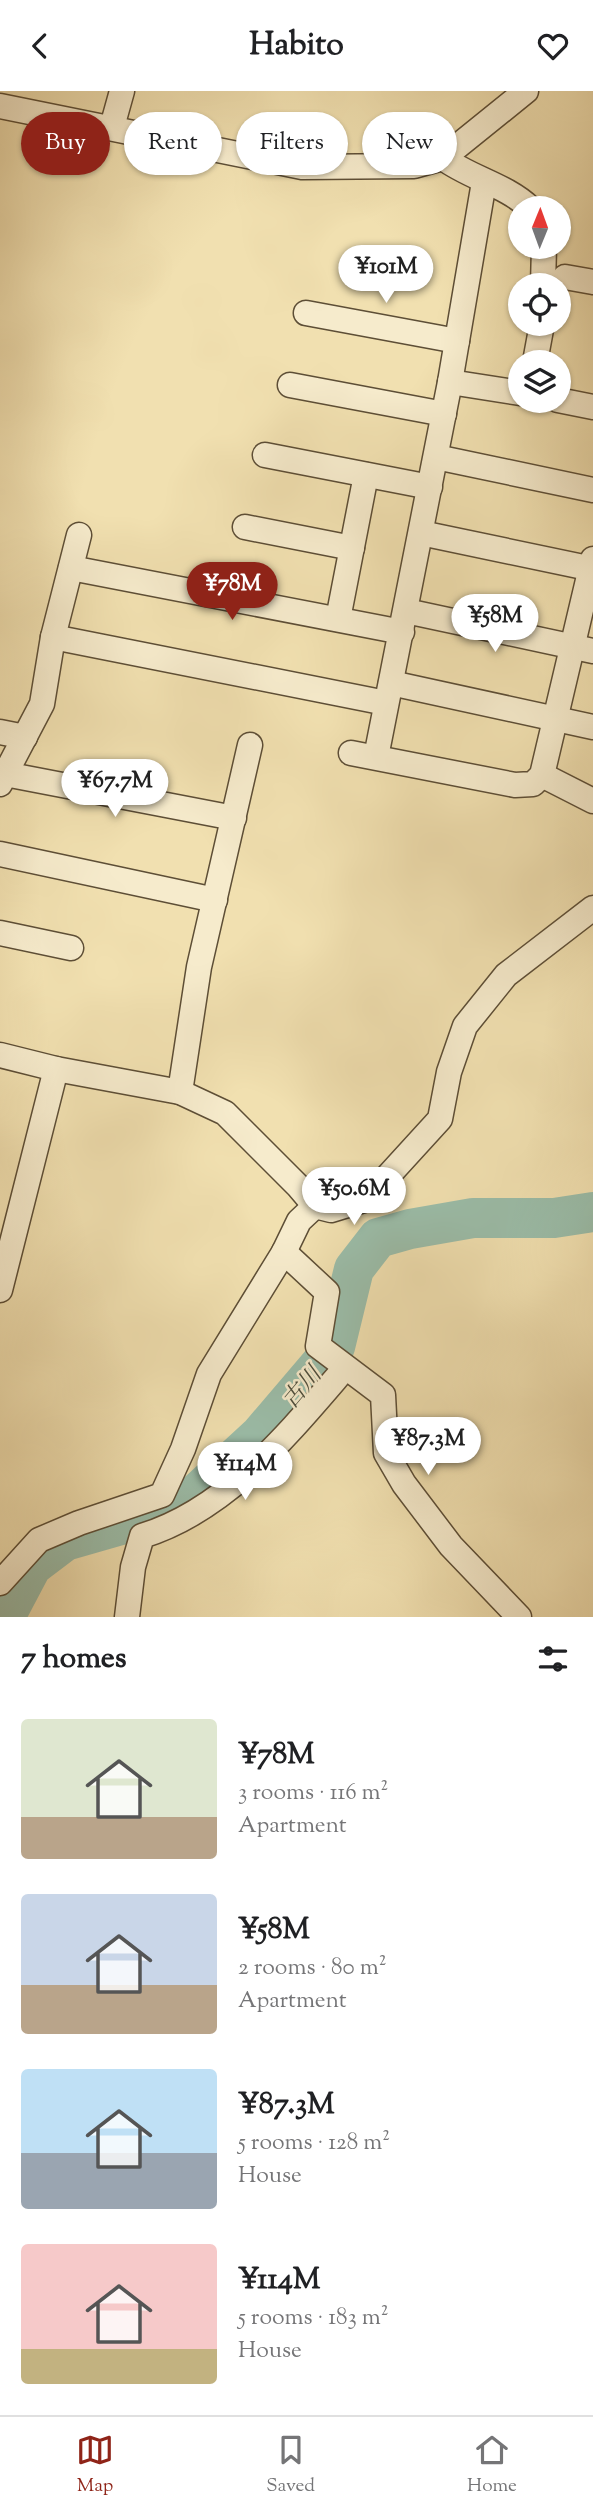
<!DOCTYPE html>
<html lang="en">
<head>
<meta charset="utf-8">
<style>
  body { margin:0; font-family:"Sorts Mill Goudy","Noto Serif JP",serif; background:#f2f2f2; color:#202124; height:100vh; display:flex; flex-direction:column; font-size:26px; white-space:nowrap }
  * { box-sizing:border-box; margin:0 }
  p { font-size:23px; color:#757577 }
  .icon { flex:none; width:38px; height:38px; fill:none; stroke:currentColor; stroke-width:2; stroke-linecap:round; stroke-linejoin:round }
  .map { position:relative; height:1526px; overflow:hidden }
  .side { display:flex; flex-direction:column; background:#fff; flex:1 }
  .side>* { flex:none }
  .guide { position:absolute; left:21px; top:21px; width:551px; height:63px; display:flex; gap:14px }
  .needle { width:46px; rotate:1deg }
  .controls { position:absolute; left:508px; top:105px; display:grid; gap:14px }
  .controls a { display:grid; place-items:center; width:63px; height:63px; border-radius:50%; background:#fff; box-shadow:0 2px 5px #0004; font-size:35px }
  .price { position:absolute; translate:-50% -60px; padding:0 16px; border-radius:24px; background:#fff; color:#222; font-size:23px; line-height:46px; filter:drop-shadow(0 2px 4px #0008) }
  .price::after { content:''; position:absolute; left:50%; top:42px; width:21px; height:16px; margin-left:-10px; background:inherit; clip-path:polygon(0 0,100% 0,50% 100%) }
  .price.on { background:#8f2418; color:#fff }
  ul { padding:0; list-style:none }
  li { display:flex; align-items:center; gap:21px; height:175px; padding:0 21px }
  li span { display:grid; place-items:center; flex:none; width:196px; height:140px; border-radius:7px; color:#555 }
  li>.icon { margin-inline-start:auto }
  span .icon { width:84px; height:84px; fill:#fffc; stroke-width:1 }
  li b { font-size:30px }
  h2 { display:flex; justify-content:space-between; align-items:center; height:84px; padding:0 21px; font-size:30px }
  .pill { padding:0 24px; border-radius:32px; background:#fff; box-shadow:0 2px 5px #0004; font-size:24px; line-height:63px }
  .pill.on { background:#8f2418; color:#fff }
  header { display:flex; justify-content:space-between; align-items:center; height:91px; padding:0 21px; background:#fff; font-size:32px; font-weight:700 }
  .tabs { display:flex; justify-content:space-around; align-items:center; height:98px; border-top:2px solid #e0e0e0; background:#fff; font-size:19px; color:#757577 }
  .tabs a { display:grid; justify-items:center; gap:4px }
  .tabs .on { color:#8f2418 }
  .map>svg:first-child { display:block }
  .lines { fill:none; stroke-linecap:round; stroke-linejoin:round }
  .river { stroke:#9bbda9; stroke-width:40 }
  .minor-casing { stroke:#5d4e36; stroke-width:27 }
  .minor { stroke:#f6ebcc; stroke-width:24 }
  .labels { text-anchor:middle; stroke-width:5; stroke-linejoin:round; paint-order:stroke }
  .water-label { font-size:23px; font-style:italic; fill:#4d4d3c; stroke:#f6ebcc }
</style>
</head>
<body>
<header><svg class="icon" aria-label="back" viewBox="0 0 24 24"><path d="M15 5l-7 7 7 7"/></svg>Habito<svg class="icon" aria-label="heart" viewBox="0 0 24 24"><path d="M12 20l-8-8c-3-5 5-10 8-4 3-6 11-1 8 4z"/></svg></header>
<div class="map">
<svg width="593" height="1526" viewBox="0 0 593 1526">
  <rect width="100%" height="100%" fill="#f1e0b0"/>
  <filter id="stains"><feTurbulence type="fractalNoise" baseFrequency=".00286" numOctaves="4"/><feColorMatrix values="0 0 0 0 .2 0 0 0 0 .09 0 0 0 0 .02 0 0 0 .5 -.17"/></filter>
  <radialGradient id="worn" r=".72"><stop offset=".6" stop-color="#630" stop-opacity="0"/><stop offset="1" stop-color="#630" stop-opacity=".3"/></radialGradient>
  <g class="lines">
    <!-- river -->
    <path class="river" d="M 5,1526 L 32,1475 L 65,1450 L 159,1423 L 196,1403 L 260,1344 L 335,1256 L 354,1178 L 378,1147 L 410,1138 L 473,1127 L 554,1127 L 593,1121"/>
    <!-- minor casing -->
    <g class="minor-casing">
      <g id="minor">
        <path d="M 0,15 L 302,76 L 414,75 L 443,67 L 526,0"/>
        <path d="M 112,36 L 122,0"/>
        <path d="M 443,67 C 470,87 506,94 530,117"/>
        <path d="M 565,186 L 593,191"/>
        <path d="M 543,194 L 544,156"/>
        <path d="M 306,222 L 457,250"/>
        <path d="M 535,271 L 542,233"/>
        <path d="M 450,291 L 520,302"/>
        <path d="M 290,294 L 444,323"/>
        <path d="M 558,309 L 593,316"/>
        <path d="M 265,364 L 430,396"/>
        <path d="M 436,366 L 593,399"/>
        <path d="M 245,436 L 352,457"/>
        <path d="M 421,442 L 593,478"/>
        <path d="M 71,477 L 402,541"/>
        <path d="M 406,520 L 593,560"/>
        <path d="M 338,528 L 366,384"/>
        <path d="M 53,546 L 386,612"/>
        <path d="M 391,592 L 593,636"/>
        <path d="M 0,641 L 25,646"/>
        <path d="M 351,662 L 515,694 L 533,693 L 542,684 L 593,468"/>
        <path d="M 376,666 L 450,291 L 484,91"/>
        <path d="M 5,683 L 234,727"/>
        <path d="M 542,684 L 593,710"/>
        <path d="M 0,693 L 42,613 L 53,546 L 79,444"/>
        <path d="M 0,763 L 215,809"/>
        <path d="M 0,842 L 71,857"/>
        <path d="M 0,964 L 56,978 L 180,1001 L 225,1022 L 298,1095 L 315,1115 L 331,1119 L 367,1108 L 440,1028 L 449,981 L 465,935 L 506,884 L 593,817"/>
        <path d="M 180,1001 L 199,876 L 250,654"/>
        <path d="M 284,1161 L 327,1201 L 318,1255 L 383,1304 L 386,1362 L 404,1393 L 451,1455 L 519,1526"/>
        <path d="M 0,1199 L 56,978"/>
        <path d="M 0,1492 L 39,1449 L 79,1432 L 162,1404 L 183,1358 L 209,1283 L 284,1161 L 299,1130 L 315,1115"/>
        <path d="M 127,1526 L 133,1476 L 142,1445 C 227,1419 289,1342 345,1277"/>
      </g>
    </g>
    <!-- minor -->
    <use href="#minor" class="minor"/>
  </g>
  <g class="labels">
    <!-- water labels -->
    <g class="water-label">
      <text transform="translate(301 1296) rotate(-50)" y="8">古川</text>
    </g>
  </g>
  <rect width="100%" height="100%" filter="url(#stains)"/>
  <rect width="100%" height="100%" fill="url(#worn)"/>
</svg>
<div class="controls">
<a><svg class="needle" viewBox="-14 -14 28 28"><path d="M0-13l5 13h-10z" fill="#e53935"/><path d="M0 13l5-13h-10z" fill="#757577"/></svg></a>
<a><svg class="icon" aria-label="locate" viewBox="0 0 24 24"><circle cx="12" cy="12" r="6"/><path d="M12 2v4M12 18v4M2 12h4M18 12h4"/></svg></a>
<a><svg class="icon" aria-label="layers" viewBox="0 0 24 24"><path d="M12 4l9 5-9 5-9-5zM3 14l9 5 9-5"/></svg></a>
</div>
<b class="price" style="left:386px;top:214px">¥101M</b>
<b class="price on" style="left:232px;top:531px">¥78M</b>
<b class="price" style="left:495px;top:563px">¥58M</b>
<b class="price" style="left:115px;top:728px">¥67.7M</b>
<b class="price" style="left:354px;top:1136px">¥50.6M</b>
<b class="price" style="left:428px;top:1386px">¥87.3M</b>
<b class="price" style="left:245px;top:1411px">¥114M</b>
<div class="guide">
<a class="pill on">Buy</a>
<a class="pill">Rent</a>
<a class="pill">Filters</a>
<a class="pill">New</a>
</div>
</div>
<section class="side">
<h2>7 homes<svg class="icon" aria-label="filters" viewBox="0 0 24 24"><path d="M4 7h16M4 17h16"/><circle cx="9" cy="7" r="2"/><circle cx="15" cy="17" r="2"/></svg></h2>
<ul>
<li><span style="background:linear-gradient(#dfe7d0 70%,#b9a48a 0)"><svg class="icon" aria-label="home" viewBox="0 0 24 24"><path d="M3 11l9-7 9 7M6 9v11h12V9"/></svg></span><div><b>¥78M</b><p>3 rooms · 116 m²</p><p>Apartment</p></div></li>
<li><span style="background:linear-gradient(#c9d6e8 65%,#b9a48a 0)"><svg class="icon" aria-label="home" viewBox="0 0 24 24"><path d="M3 11l9-7 9 7M6 9v11h12V9"/></svg></span><div><b>¥58M</b><p>2 rooms · 80 m²</p><p>Apartment</p></div></li>
<li><span style="background:linear-gradient(#bfe0f5 60%,#9aa5b1 0)"><svg class="icon" aria-label="home" viewBox="0 0 24 24"><path d="M3 11l9-7 9 7M6 9v11h12V9"/></svg></span><div><b>¥87.3M</b><p>5 rooms · 128 m²</p><p>House</p></div></li>
<li><span style="background:linear-gradient(#f6c9c9 75%,#c2b280 0)"><svg class="icon" aria-label="home" viewBox="0 0 24 24"><path d="M3 11l9-7 9 7M6 9v11h12V9"/></svg></span><div><b>¥114M</b><p>5 rooms · 183 m²</p><p>House</p></div></li>
</ul>
</section>
<nav class="tabs">
<a class="on"><svg class="icon" aria-label="map" viewBox="0 0 24 24"><path d="M3 6l6-2 6 2 6-2v14l-6 2-6-2-6 2zM9 4v14M15 6v14"/></svg>Map</a>
<a><svg class="icon" aria-label="saved" viewBox="0 0 24 24"><path d="M7 4h10v16l-5-4-5 4z"/></svg>Saved</a>
<a><svg class="icon" aria-label="home" viewBox="0 0 24 24"><path d="M3 11l9-7 9 7M6 9v11h12V9"/></svg>Home</a>
</nav>
</body>
</html>
